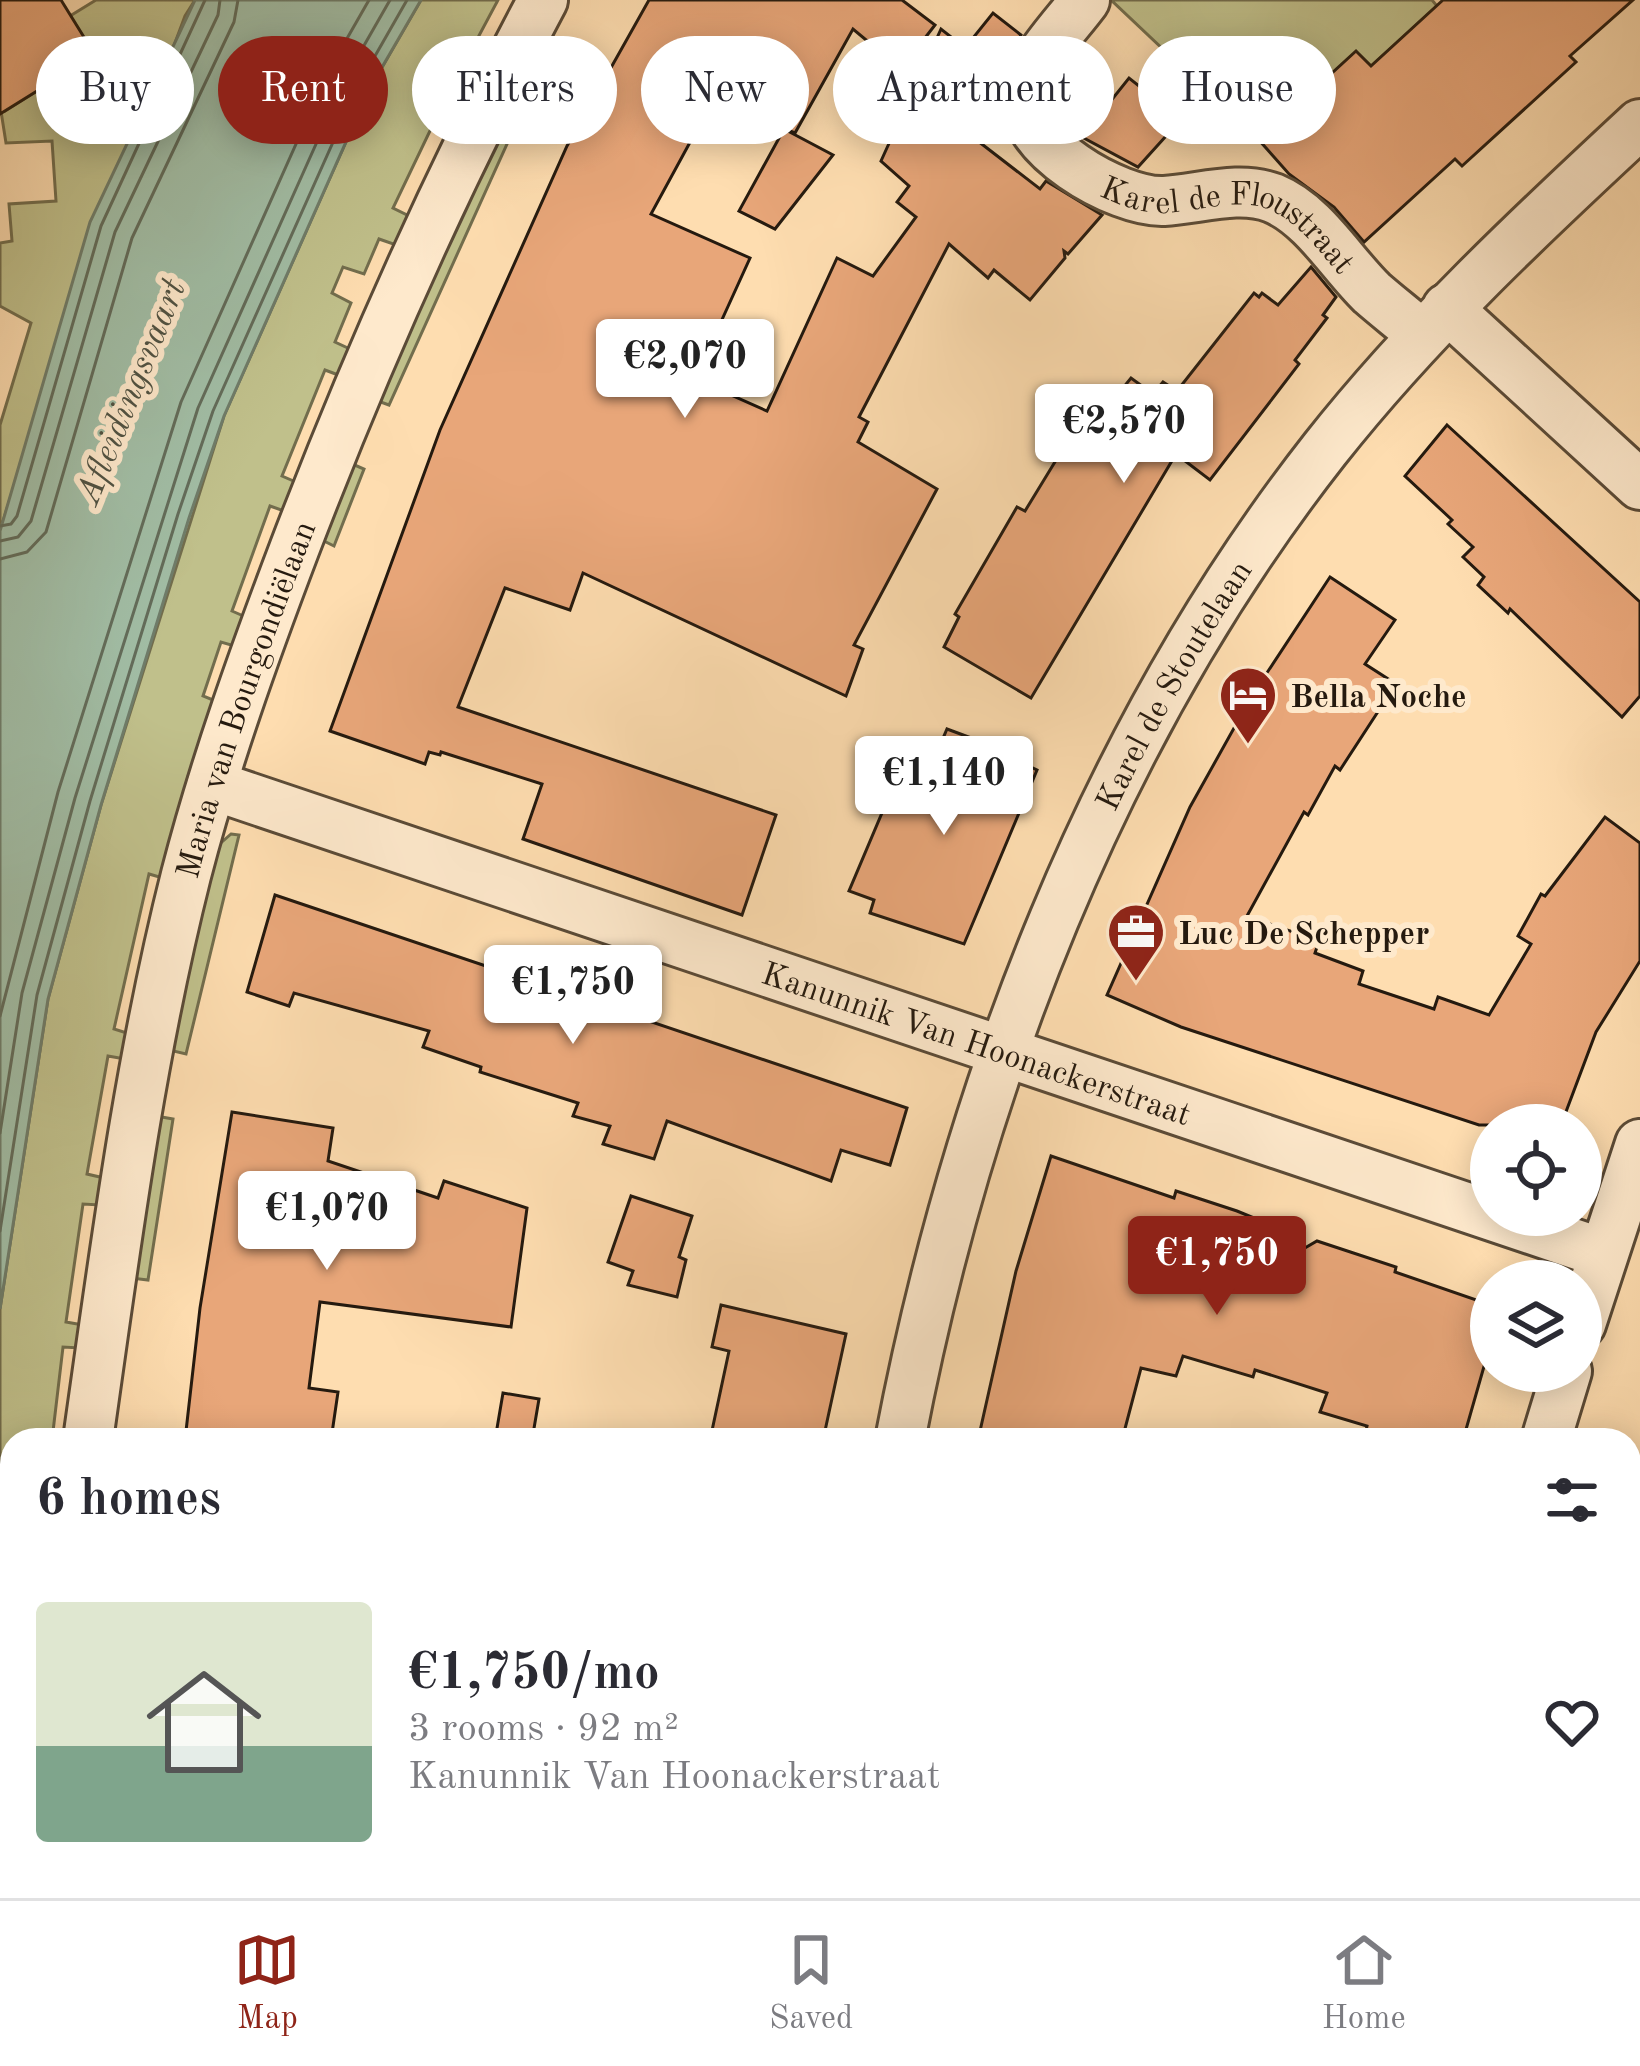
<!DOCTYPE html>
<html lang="en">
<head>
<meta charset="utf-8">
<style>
  body { margin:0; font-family:"Old Standard TT",serif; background:#f7f7f7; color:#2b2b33; height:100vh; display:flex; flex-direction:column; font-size:45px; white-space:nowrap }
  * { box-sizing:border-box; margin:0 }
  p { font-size:39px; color:#7c7c81 }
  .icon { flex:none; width:66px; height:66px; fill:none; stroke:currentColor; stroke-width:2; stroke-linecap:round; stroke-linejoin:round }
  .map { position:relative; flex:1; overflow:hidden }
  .details { position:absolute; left:0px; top:1428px; width:1641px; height:471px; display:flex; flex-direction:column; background:#fff; border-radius:36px 36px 0 0; box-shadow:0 6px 30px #0003 }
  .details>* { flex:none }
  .guide { position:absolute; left:36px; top:36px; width:1569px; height:108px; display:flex; gap:24px }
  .buttons { position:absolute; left:1470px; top:1104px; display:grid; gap:24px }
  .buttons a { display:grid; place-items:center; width:132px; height:132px; border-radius:50%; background:#fff; box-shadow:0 6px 30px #0003; font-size:60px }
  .price { position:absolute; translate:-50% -102px; padding:0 27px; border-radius:12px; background:#fff; color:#222; font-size:39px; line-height:78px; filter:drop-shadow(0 3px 6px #0008) }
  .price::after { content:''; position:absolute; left:50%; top:72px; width:36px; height:27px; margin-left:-18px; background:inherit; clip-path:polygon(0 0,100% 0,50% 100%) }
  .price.current { background:#8f2418; color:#fff }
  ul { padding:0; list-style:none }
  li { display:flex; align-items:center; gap:36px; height:300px; padding:0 36px }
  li+li { border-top:3px solid #e1e1e2 }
  li span { display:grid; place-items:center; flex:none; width:336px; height:240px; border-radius:12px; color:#555 }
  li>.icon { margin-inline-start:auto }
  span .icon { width:144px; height:144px; fill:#fffc; stroke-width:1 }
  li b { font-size:51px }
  h2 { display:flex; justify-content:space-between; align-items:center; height:144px; padding:0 36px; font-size:51px }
  .chip { padding:0 42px; border-radius:54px; background:#fff; box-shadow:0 6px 30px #0003; font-size:42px; line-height:108px }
  .chip.current { background:#8f2418; color:#fff }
  .dock { display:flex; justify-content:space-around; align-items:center; height:168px; border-top:3px solid #e1e1e2; background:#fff; font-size:33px; color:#7c7c81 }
  .dock a { display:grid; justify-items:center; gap:6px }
  .dock .current { color:#8f2418 }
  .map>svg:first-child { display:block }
  .green { fill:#c0c08b; stroke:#726d4d; stroke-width:3 }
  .water { fill:#a1bda5; stroke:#6f7c69; stroke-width:3 }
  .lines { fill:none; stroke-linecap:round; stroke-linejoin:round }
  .shore { stroke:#636c5a; stroke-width:3 }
  .building { fill:#e8a679; stroke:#251a0f; stroke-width:3 }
  .street-casing { stroke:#5b4b37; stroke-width:54 }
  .street { stroke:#fee9cc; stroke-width:48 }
  .labels { text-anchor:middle; stroke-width:12; stroke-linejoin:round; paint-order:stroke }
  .street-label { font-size:33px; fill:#251a0f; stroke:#fee9cc }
  .poi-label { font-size:33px; font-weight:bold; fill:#251a0f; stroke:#fee9cc; text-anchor:start }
  .water-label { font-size:36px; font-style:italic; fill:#505344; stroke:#fee9cc }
</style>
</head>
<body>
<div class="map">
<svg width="1640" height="1898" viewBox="0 0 1640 1898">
  <rect width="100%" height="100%" fill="#feddb0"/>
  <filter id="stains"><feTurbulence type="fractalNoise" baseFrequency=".00167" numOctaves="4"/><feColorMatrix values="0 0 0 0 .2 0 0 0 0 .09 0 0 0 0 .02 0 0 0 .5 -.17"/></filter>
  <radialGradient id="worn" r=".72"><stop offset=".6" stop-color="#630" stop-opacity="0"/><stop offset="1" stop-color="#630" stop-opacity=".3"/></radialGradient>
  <!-- green -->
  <g class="green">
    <path d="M 96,0 L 195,0 L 185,16 L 29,437 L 0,531 L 0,425 L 31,323 L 0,306 L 0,243 L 12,241 L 9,204 L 56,201 L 52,141 L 6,143 L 0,105 L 5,111 L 94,55 L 70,16 Z"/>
    <path d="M 421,0 L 498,0 L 459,73 L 475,81 L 456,119 L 439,112 L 393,208 L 409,216 L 396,245 L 379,239 L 364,274 L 343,267 L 332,293 L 351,303 L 335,342 L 352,350 L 341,376 L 325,370 L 282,476 L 298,483 L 287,512 L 270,506 L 232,611 L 248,618 L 238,647 L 221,642 L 203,696 L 218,702 L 166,879 L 149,874 L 114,1029 L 130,1034 L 125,1059 L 108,1056 L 87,1174 L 104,1178 L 100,1205 L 83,1204 L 66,1322 L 83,1325 L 80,1348 L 63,1347 L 52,1440 L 12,1440 L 12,1887 L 34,1887 L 35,1898 L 0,1898 L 0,1309 L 48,999 L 101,805 L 224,416 L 370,88 Z"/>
    <path d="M 1111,0 L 1432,0 L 1437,6 L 1371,66 L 1356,52 L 1259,140 Z"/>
    <path d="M 499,126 L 512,133 L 389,405 L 375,400 Z"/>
    <path d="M 350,463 L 364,469 L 334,546 L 320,539 Z"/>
    <path d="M 231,834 L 239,835 L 186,1054 L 169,1050 L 214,849 Z"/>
    <path d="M 156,1116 L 173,1119 L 148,1280 L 131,1278 Z"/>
    <path d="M 513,1887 L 642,1887 L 642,1898 L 275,1898 Z"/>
  </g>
  <!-- water -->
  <path class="water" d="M 195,0 L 421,0 L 370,88 L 224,416 L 189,518 L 101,805 L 48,999 L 0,1309 L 0,531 L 90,222 Z"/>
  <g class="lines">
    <!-- shore -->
    <g class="shore">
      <path d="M 0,526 L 11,524 L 17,516 L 101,226 L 205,0"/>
      <path d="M 0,541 L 18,537 L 31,521 L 115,232 L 218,15 L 220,0"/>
      <path d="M 0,559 L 27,552 L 46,532 L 132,238 L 234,22 L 238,0"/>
      <path d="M 0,1016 L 58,792 L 181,402 L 329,70 L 369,0"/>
      <path d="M 0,1133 L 22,993 L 75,798 L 198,408 L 346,77 L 390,0"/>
      <path d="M 0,1231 L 37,995 L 90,801 L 178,514 L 213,411 L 359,84 L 407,0"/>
    </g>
  </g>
  <!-- building -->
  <g class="building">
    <path d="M 0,0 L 61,0 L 95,55 L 0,114 Z"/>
    <path d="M 649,0 L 902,0 L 935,25 L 901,69 L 853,29 L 795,133 L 713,100 L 651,214 L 750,258 L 695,379 L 767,411 L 837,258 L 873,276 L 916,217 L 897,202 L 909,186 L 881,161 L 901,117 L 924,88 L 917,82 L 941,29 L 965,48 L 993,13 L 1021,35 L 998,83 L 961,128 L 1040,189 L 1046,181 L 1102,215 L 1068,254 L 1064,251 L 1065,258 L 1030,300 L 994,270 L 988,278 L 949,244 L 859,417 L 868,422 L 858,442 L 937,489 L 854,645 L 863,649 L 846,696 L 583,573 L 570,610 L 505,588 L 458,707 L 776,815 L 742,915 L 523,839 L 542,784 L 441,752 L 440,755 L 429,752 L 425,764 L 330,731 L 440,430 L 567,146 Z"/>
    <path d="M 1443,0 L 1633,0 L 1570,56 L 1576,62 L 1462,166 L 1455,159 L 1364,242 L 1334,207 L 1289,174 L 1259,140 L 1356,51 L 1371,66 Z"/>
    <path d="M 1158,73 L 1195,104 L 1138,167 L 1082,137 L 1129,78 L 1144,90 Z"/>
    <path d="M 784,129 L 833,155 L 775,229 L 739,211 Z"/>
    <path d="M 1311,267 L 1336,297 L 1323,315 L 1327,318 L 1295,360 L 1299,364 L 1210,480 L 1176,454 L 1031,698 L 944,647 L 959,617 L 955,614 L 1017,507 L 1025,511 L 1061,452 L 1068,456 L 1131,378 L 1153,394 L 1163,382 L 1177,391 L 1254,293 L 1259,297 L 1262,293 L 1278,305 Z"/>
    <path d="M 1447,425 L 1640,602 L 1640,696 L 1622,717 L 1510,609 L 1508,613 L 1478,585 L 1484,577 L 1463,557 L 1473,547 L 1448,524 L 1452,520 L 1405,476 Z"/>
    <path d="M 1330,577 L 1395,620 L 1365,664 L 1396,684 L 1340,770 L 1335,766 L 1308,815 L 1304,812 L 1247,916 L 1319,941 L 1315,953 L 1363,971 L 1359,984 L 1434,1009 L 1438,997 L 1489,1015 L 1531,944 L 1518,936 L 1541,894 L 1545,896 L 1605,817 L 1640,843 L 1640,961 L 1596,1032 L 1561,1125 L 1479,1125 L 1181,1027 L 1107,995 L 1190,807 L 1253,694 Z"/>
    <path d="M 947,729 L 1001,749 L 999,752 L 1037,770 L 964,944 L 870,913 L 874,900 L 849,891 L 901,768 L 926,778 Z"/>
    <path d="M 275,895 L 907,1108 L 890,1165 L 841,1150 L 831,1181 L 667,1121 L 654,1159 L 603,1144 L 610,1126 L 573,1116 L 578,1103 L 480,1072 L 481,1067 L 423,1047 L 429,1031 L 294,993 L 289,1006 L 247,992 Z"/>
    <path d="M 232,1112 L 333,1128 L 328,1161 L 438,1198 L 444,1181 L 527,1208 L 511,1327 L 320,1302 L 309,1388 L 338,1392 L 331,1440 L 185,1440 L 200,1308 Z"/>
    <path d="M 1051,1156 L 1174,1198 L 1176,1191 L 1237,1211 L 1286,1231 L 1298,1252 L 1317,1241 L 1396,1267 L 1395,1272 L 1491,1305 L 1491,1342 L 1463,1440 L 1364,1440 L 1367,1426 L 1320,1412 L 1327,1393 L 1255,1370 L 1253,1377 L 1183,1356 L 1176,1376 L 1141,1368 L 1122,1440 L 978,1440 L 1016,1271 Z"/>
    <path d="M 631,1196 L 692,1216 L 679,1257 L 686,1260 L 677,1297 L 628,1285 L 633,1271 L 608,1262 Z"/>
    <path d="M 721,1305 L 846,1334 L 823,1440 L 710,1440 L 729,1351 L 712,1347 Z"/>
    <path d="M 503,1393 L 539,1399 L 532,1440 L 495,1440 Z"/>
  </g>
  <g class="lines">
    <!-- street casing -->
    <g class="street-casing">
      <g id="street">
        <path id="s1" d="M 1085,0 C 1066,26 1031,60 1025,92 C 1015,144 1118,203 1164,201 C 1199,199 1239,185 1273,198 C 1314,215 1341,263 1372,293 C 1388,307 1405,320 1421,334"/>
        <path d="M 1447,308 L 1640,485"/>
        <path id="s2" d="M 212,785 L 1602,1253"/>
        <path d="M 1581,1324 L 1640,1144"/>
        <path id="s3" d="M 88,1440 C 115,1250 139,1061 186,875 C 215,763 254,655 295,547 C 367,359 448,177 543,0"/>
        <path id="s4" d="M 900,1440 C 967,1089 1102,733 1325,449 C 1419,330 1529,227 1640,124"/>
        <path d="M 1546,1440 L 1567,1371"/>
        <path d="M 73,1887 L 73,1898"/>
        <path d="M 849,1887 L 849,1898"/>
        <path d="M 1517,1887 L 1518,1898"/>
      </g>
    </g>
    <!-- street -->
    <use href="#street" class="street"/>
  </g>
  <!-- icons -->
  <defs>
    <g id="hotel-pin" transform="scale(3)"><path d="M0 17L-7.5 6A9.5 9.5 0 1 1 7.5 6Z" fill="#8f2418" stroke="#fee9cc"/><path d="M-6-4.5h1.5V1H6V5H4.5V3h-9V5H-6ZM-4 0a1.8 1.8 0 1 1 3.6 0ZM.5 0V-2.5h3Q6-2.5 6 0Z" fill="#fff"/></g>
    <g id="office-pin" transform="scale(3)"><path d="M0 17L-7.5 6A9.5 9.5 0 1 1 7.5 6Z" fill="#8f2418" stroke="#fee9cc"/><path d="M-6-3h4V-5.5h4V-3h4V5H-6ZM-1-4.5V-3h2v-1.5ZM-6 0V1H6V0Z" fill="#fff"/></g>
  </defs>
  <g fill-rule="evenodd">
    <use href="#hotel-pin" x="1248" y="695"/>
    <use href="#office-pin" x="1136" y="932"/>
  </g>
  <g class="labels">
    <!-- street labels -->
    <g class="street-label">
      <text dy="12" stroke="none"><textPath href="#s1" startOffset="378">Karel de Floustraat</textPath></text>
      <text dy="12" stroke="none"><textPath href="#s4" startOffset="807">Karel de Stoutelaan</textPath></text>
      <text dy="12" stroke="none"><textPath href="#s3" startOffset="759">Maria van Bourgondiëlaan</textPath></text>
      <text dy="12" stroke="none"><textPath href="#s2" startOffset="807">Kanunnik Van Hoonackerstraat</textPath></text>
    </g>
    <!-- poi labels -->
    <g class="poi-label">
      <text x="1290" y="707">Bella Noche</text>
      <text x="1178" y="944">Luc De Schepper</text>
    </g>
    <!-- water labels -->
    <g class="water-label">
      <text transform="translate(129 391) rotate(-68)" y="13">Afleidingsvaart</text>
    </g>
  </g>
  <rect width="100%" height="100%" filter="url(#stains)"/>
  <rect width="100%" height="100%" fill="url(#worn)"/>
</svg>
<div class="buttons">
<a><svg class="icon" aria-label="locate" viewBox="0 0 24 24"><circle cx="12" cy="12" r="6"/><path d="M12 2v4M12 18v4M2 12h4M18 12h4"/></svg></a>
<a><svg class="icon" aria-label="layers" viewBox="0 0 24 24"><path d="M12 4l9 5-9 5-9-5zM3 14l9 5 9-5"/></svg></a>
</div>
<b class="price" style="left:685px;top:421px">€2,070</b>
<b class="price" style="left:1124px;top:486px">€2,570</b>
<b class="price" style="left:944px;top:838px">€1,140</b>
<b class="price" style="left:573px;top:1047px">€1,750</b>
<b class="price" style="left:327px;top:1273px">€1,070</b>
<b class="price current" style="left:1217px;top:1318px">€1,750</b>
<div class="guide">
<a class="chip">Buy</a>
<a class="chip current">Rent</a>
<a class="chip">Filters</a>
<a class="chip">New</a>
<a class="chip">Apartment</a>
<a class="chip">House</a>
</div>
<section class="details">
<h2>6 homes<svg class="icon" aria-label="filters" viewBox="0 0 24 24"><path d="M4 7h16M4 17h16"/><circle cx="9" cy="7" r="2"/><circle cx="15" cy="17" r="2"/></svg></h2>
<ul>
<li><span style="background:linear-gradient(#dfe7d0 60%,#7fa58c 0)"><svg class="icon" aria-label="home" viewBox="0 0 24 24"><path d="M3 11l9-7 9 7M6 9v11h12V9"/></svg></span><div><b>€1,750/mo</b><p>3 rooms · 92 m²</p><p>Kanunnik Van Hoonackerstraat</p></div><svg class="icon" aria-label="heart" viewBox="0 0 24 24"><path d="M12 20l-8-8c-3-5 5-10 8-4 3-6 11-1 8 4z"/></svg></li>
</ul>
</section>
</div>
<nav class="dock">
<a class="current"><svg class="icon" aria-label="map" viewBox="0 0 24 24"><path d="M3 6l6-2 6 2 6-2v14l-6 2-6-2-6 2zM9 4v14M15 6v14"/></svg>Map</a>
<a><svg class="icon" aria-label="saved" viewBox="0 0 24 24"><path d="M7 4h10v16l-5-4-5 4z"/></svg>Saved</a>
<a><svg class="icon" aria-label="home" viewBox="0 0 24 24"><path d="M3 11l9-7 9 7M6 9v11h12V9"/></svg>Home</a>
</nav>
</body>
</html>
